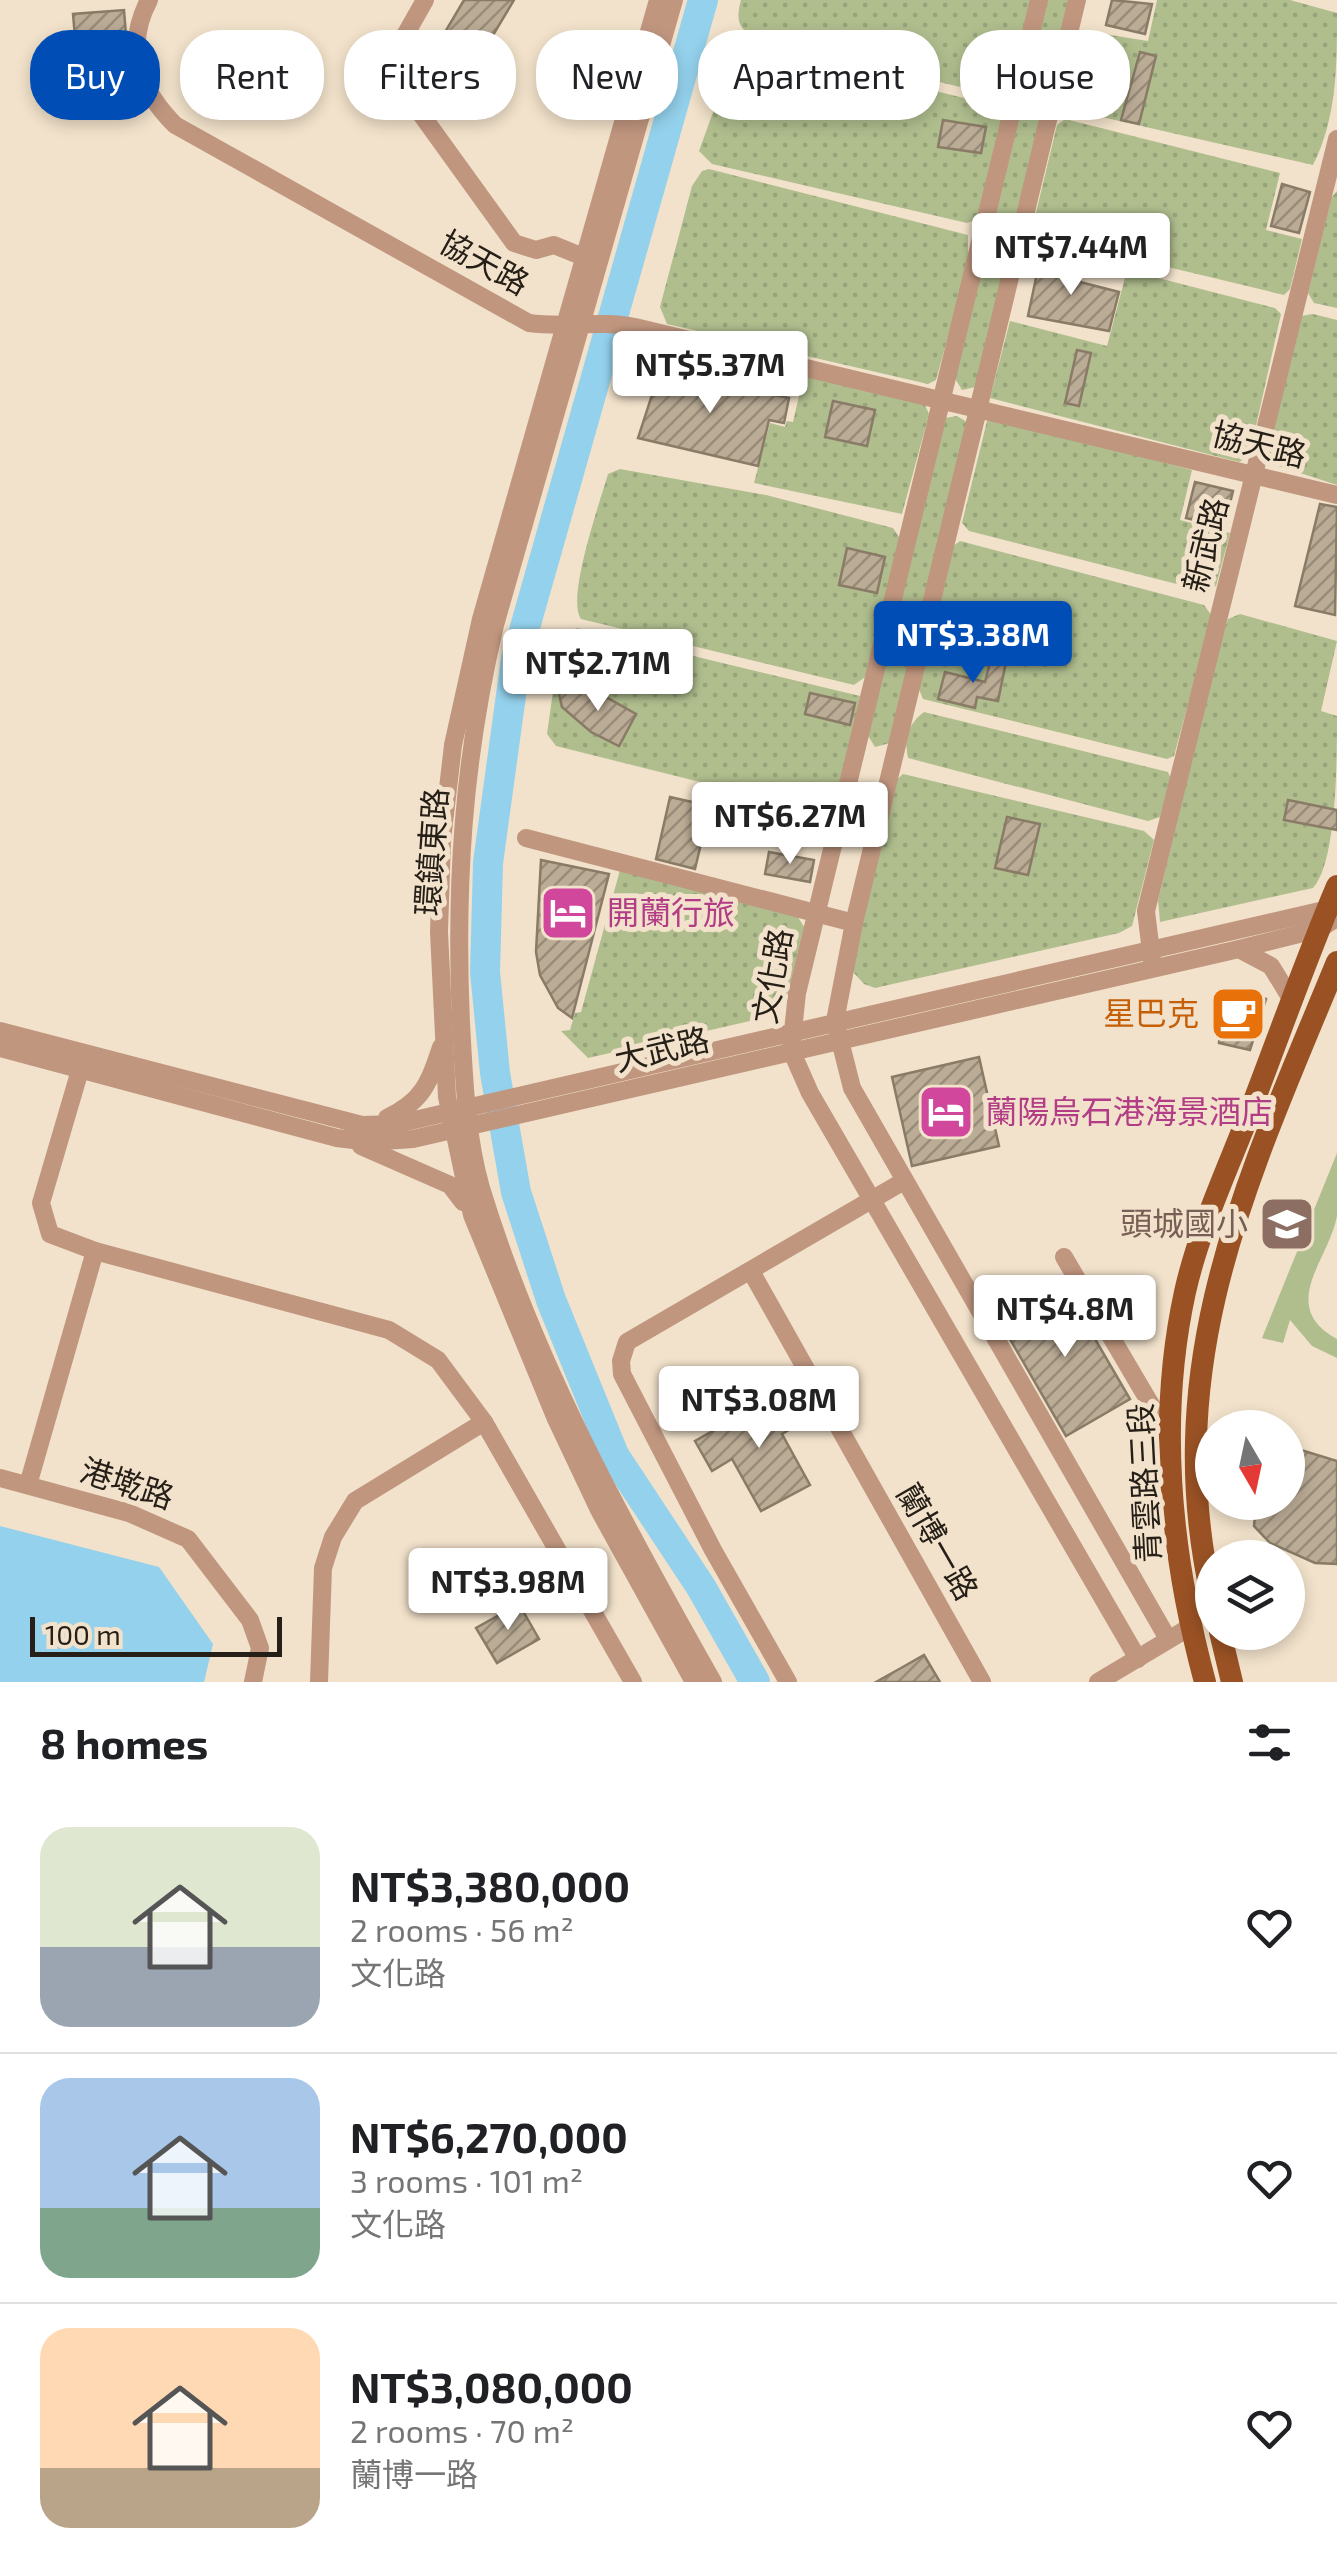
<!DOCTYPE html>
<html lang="en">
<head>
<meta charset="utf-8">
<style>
  body { margin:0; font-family:"Exo 2","Noto Sans TC",sans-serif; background:#f6f6f6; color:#202124; height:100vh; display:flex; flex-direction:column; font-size:38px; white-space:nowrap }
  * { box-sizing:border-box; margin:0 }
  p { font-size:32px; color:#757577 }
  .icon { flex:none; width:55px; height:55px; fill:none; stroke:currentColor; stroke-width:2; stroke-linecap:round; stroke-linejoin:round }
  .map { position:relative; height:1682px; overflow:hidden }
  .side { display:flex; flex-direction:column; background:#fff; flex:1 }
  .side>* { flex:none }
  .guide { position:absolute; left:30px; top:30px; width:1278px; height:90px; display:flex; gap:20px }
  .needle { width:65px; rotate:171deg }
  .controls { position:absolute; left:1195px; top:1410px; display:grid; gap:20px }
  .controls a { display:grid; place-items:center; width:110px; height:110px; border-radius:50%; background:#fff; box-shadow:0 5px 15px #0003; font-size:50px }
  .scale { position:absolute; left:30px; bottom:25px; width:252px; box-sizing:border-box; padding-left:10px; border:5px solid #251f17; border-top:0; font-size:28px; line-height:35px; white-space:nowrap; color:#251f17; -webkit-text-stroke:8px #f2e2cb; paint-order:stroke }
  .price { position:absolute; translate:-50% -85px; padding:0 22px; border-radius:10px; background:#fff; color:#222; font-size:32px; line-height:65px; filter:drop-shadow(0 2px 5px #0008) }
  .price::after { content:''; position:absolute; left:50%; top:60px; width:30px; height:22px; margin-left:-15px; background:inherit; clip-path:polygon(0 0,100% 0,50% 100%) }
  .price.active { background:#004db6; color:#fff }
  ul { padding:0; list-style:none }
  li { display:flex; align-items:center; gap:30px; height:250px; padding:0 40px }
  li+li { border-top:2px solid #e0e0e0 }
  li span { display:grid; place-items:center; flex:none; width:280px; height:200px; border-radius:30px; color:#555 }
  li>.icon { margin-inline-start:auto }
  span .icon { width:120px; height:120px; fill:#fffc; stroke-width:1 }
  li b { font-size:42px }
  h2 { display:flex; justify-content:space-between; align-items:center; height:120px; padding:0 40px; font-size:42px }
  .tag { padding:0 35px; border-radius:40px; background:#fff; box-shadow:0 5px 15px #0003; font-size:35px; line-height:90px }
  .tag.active { background:#004db6; color:#fff }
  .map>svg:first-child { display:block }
  .grass { fill:url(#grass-dots) }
  .pitch { fill:#b0be8e }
  .water { fill:#94d1ec }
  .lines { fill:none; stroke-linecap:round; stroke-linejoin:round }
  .river { stroke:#94d1ec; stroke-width:30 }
  .building { fill:url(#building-hatch); stroke:#897b66; stroke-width:2.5 }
  .minor { stroke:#c0967f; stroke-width:18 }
  .major { stroke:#9a5224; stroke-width:22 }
  .labels { text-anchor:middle; stroke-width:10; stroke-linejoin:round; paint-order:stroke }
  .street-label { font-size:32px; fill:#251f17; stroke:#f2e2cb }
  .hotel-label { font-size:32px; fill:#b23c85; stroke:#f2e2cb; text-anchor:start }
  .food-label { font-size:32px; fill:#c56008; stroke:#f2e2cb; text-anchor:end }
  .education-label { font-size:32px; fill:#785e54; stroke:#f2e2cb; text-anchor:end }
</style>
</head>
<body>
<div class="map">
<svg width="1337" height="1682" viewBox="0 0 1337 1682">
  <defs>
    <pattern id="grass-dots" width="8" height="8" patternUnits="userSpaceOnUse" patternTransform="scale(2.5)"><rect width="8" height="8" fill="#b0be8e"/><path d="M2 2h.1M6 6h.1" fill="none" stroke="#97a37a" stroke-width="1.8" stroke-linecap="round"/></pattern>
    <pattern id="building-hatch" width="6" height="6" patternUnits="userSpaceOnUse" patternTransform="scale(2.5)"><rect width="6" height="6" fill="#bbac96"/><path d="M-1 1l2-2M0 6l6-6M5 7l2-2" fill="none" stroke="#988b79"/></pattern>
  </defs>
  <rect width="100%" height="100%" fill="#f2e2cb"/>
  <!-- grass -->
  <g class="grass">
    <path d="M 741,0 L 1033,0 L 1013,89 L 998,96 L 755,38 C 737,29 736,18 741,0 Z"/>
    <path d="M 1046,0 L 1071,0 L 976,387 L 962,390 L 954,377 Z"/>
    <path d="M 1157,0 L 1290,0 L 1337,13 C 1337,66 1337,118 1313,165 L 1071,110 L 1063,102 L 1079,30 L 1148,41 Z"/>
    <path d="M 738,43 L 1001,107 L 1005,117 L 979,219 L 967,223 L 712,164 L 699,151 Z"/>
    <path d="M 1065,119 L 1280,173 L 1266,230 L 1302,239 L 1290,289 L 1284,295 L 1039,236 L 1033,225 L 1057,125 Z"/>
    <path d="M 709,169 L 968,235 L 968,264 L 936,380 L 928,384 L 667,324 L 660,307 L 692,186 L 702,171 Z"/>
    <path d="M 1337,191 L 1337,308 L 1314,303 L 1308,293 L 1331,198 Z"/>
    <path d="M 1127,270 L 1275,308 L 1281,314 L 1249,457 L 1239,462 L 990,398 L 1010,321 L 1107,346 Z"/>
    <path d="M 1313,314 L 1337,320 L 1337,485 L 1266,462 L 1301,316 Z"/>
    <path d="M 804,374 L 925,405 L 929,414 L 902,514 L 754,483 L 770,423 L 785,427 L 787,421 L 793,422 Z"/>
    <path d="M 957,416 L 967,422 L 890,743 L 875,747 L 867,734 L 945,418 Z"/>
    <path d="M 988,417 L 1192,470 L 1180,520 L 1230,533 L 1216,586 L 1204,591 L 969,531 L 962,523 Z"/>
    <path d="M 620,469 L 766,495 L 893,528 L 901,540 L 868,675 L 854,685 L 581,619 C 566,598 600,502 608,474 Z"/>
    <path d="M 960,541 L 1204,605 L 1212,616 L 1174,756 L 1167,759 L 923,699 L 918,687 L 952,547 Z"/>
    <path d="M 1240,614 L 1337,641 L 1321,711 L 1337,716 C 1337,760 1337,862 1313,888 L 1160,922 L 1158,900 L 1222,636 L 1228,619 Z"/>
    <path d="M 577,628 L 860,696 L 840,800 L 831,809 L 764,798 L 556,746 L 547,734 L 557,663 L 569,633 Z"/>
    <path d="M 924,712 L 1168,772 L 1171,779 L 1160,817 L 1148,821 L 908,758 C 904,738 908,724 924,712 Z"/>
    <path d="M 903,774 L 1144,831 L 1154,840 L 1132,926 L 1119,933 L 875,988 L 864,984 L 853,972 L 852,960 L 894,782 Z"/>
    <path d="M 620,870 L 798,917 L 804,927 L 786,1000 L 777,1001 L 769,1015 L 750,1021 L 588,1058 L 561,1031 L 570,1030 L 575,1013 L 581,1012 Z"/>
  </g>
  <!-- pitch -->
  <path class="pitch" d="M 1337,1153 C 1337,1173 1337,1196 1337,1216 C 1329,1260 1277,1306 1337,1339 L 1337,1358 L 1312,1346 L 1290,1320 L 1283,1343 L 1262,1338 Z"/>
  <!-- water -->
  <path class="water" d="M 0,1526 L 159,1567 L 213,1644 L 204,1682 L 0,1682 Z"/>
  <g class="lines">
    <!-- river -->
    <path class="river" d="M 703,0 L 516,659 L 488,863 L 485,972 L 495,1073 L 516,1192 L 551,1300 L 614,1455 L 701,1587 L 755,1682"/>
  </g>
  <!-- building -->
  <g class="building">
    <path d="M 464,0 L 514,0 L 459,92 L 425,66 Z"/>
    <path d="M 1112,0 L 1152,4 L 1145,34 L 1106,25 Z"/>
    <path d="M 124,10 L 131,97 L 109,99 L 108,81 L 79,84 L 73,14 Z"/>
    <path d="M 1140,52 L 1156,56 L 1139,124 L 1121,120 Z"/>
    <path d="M 784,70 L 826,80 L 818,117 L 775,107 Z"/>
    <path d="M 943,120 L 986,127 L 981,153 L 938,147 Z"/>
    <path d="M 1282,184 L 1310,192 L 1299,233 L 1271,226 Z"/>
    <path d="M 1040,259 L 1083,268 L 1080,282 L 1119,292 L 1109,331 L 1028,316 Z"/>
    <path d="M 1077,350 L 1091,353 L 1079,406 L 1065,403 Z"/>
    <path d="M 662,364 L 707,375 L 706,381 L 789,398 L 784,423 L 769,420 L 758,466 L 638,438 Z"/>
    <path d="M 833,401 L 875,410 L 867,446 L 825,437 Z"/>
    <path d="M 1195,482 L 1233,491 L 1224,527 L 1186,518 Z"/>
    <path d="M 1320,504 L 1337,507 L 1335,615 L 1295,606 Z"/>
    <path d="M 847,548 L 885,557 L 877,593 L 839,585 Z"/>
    <path d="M 991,659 L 1006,662 L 998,701 L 977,697 L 975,708 L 938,699 L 945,672 L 985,682 Z"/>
    <path d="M 572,689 L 604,696 L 636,714 L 619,746 L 591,732 L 562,707 L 559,694 Z"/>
    <path d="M 810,693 L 855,703 L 850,725 L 805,714 Z"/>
    <path d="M 670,797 L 710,806 L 695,869 L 656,859 Z"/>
    <path d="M 1288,800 L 1337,810 L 1337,830 L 1284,820 Z"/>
    <path d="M 1007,817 L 1040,824 L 1028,875 L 995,868 Z"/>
    <path d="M 769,852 L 814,860 L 810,882 L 765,874 Z"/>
    <path d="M 541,860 L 609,874 L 572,1018 L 558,1008 L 540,975 L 536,952 Z"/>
    <path d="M 1253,993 L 1266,999 L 1250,1050 L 1219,1043 L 1222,1007 L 1243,1006 Z"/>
    <path d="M 979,1057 L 999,1146 L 912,1166 L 892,1077 Z"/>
    <path d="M 1063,1284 L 1130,1399 L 1066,1436 L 999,1320 Z"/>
    <path d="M 781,1392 L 799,1424 L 782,1434 L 810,1485 L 761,1511 L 732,1459 L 712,1471 L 695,1441 Z"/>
    <path d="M 1288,1446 L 1337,1461 L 1337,1564 L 1315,1563 L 1270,1543 L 1254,1526 L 1255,1516 L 1226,1502 L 1288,1502 Z"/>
    <path d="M 519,1604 L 539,1639 L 497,1663 L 476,1628 Z"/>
    <path d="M 924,1655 L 940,1682 L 876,1682 L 901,1668 Z"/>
  </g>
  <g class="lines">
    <!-- minor -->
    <g class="minor">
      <path d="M 149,0 C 124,47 140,90 175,125 L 529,323 C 566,328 599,320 635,327 L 1337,495"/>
      <path d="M 425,0 L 387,67 L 514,243 L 536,250 L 554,245 L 586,258"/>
      <path d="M 658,0 L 481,619 L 453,745 L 442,840 L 439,932 L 447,1097 L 472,1215 L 556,1419 L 599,1510 L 694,1682"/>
      <path d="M 674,0 L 495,625 C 463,761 455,884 461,1023 C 464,1077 466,1136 481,1188 C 534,1362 624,1525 713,1682"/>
      <path d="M 1039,0 L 797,993 L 791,1050 L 810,1093 L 1138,1659"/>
      <path d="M 1077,0 L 854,923 L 835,1021 L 852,1088 L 1168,1639"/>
      <path d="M 526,838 L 854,923"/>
      <path d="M 1239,949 L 1271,966 L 1293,1002"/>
      <path d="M 1152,960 L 1146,911 L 1337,139"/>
      <path d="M 0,1031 L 362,1125 L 397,1124 L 1337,907"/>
      <path d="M 0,1048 L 337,1138 L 370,1142 L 413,1139 L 1239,949 L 1319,929 L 1337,918"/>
      <path d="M 83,1060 L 41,1203 L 50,1234 L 95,1251 L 389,1330 L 438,1360 L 484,1422 L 633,1682"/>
      <path d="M 387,1118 C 423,1101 429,1083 441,1047"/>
      <path d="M 361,1146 L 450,1185 L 463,1202"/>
      <path d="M 1064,1257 L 1170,1437"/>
      <path d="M 752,1273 L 982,1682"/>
      <path d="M 0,1478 L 129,1513 L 188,1539 L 250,1620 L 260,1648 L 253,1682"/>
      <path d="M 28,1485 L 95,1251"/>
      <path d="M 319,1682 L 323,1568 L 333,1537 L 355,1501 L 484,1422"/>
      <path d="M 788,1682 L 713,1550 L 622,1374 L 621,1361 L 627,1342 L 904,1181"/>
      <path d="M 1098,1682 L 1190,1627"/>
    </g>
    <!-- major -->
    <g class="major">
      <path d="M 1212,1599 C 1158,1361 1249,1176 1337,962"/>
      <path d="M 1220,1632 L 1232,1682"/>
      <path d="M 1205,1682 C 1171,1556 1157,1420 1185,1292 C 1199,1229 1229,1166 1252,1106 C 1280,1033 1306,959 1337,886"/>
    </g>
  </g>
  <!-- icons -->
  <defs>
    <g id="hotel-square" transform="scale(2.875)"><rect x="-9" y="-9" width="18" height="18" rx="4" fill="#d1479c" stroke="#f2e2cb"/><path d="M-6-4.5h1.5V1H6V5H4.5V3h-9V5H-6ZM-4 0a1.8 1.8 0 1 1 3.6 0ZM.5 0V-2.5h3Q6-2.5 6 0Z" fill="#fff"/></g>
    <g id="cafe-square" transform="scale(2.875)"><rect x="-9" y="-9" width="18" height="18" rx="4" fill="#e8710a" stroke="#f2e2cb"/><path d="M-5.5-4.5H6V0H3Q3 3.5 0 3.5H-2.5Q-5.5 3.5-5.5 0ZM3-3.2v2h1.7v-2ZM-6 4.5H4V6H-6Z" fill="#fff"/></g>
    <g id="school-square" transform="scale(2.875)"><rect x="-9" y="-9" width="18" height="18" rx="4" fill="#8d6e63" stroke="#f2e2cb"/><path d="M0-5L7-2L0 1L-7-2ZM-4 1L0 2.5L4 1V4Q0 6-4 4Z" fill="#fff"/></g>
  </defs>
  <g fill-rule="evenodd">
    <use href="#hotel-square" x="568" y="913"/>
    <use href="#cafe-square" x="1238" y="1014"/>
    <use href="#hotel-square" x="946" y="1112"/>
    <use href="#school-square" x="1287" y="1224"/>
  </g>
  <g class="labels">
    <!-- street labels -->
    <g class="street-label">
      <text transform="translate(484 263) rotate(29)" y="11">協天路</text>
      <text transform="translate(1259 445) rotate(14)" y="11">協天路</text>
      <text transform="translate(1206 545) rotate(-76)" y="11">新武路</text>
      <text transform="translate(432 852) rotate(-86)" y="11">環鎮東路</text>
      <text transform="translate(773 976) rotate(-80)" y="11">文化路</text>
      <text transform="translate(662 1050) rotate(-13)" y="11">大武路</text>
      <text transform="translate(1145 1483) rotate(-93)" y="11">青雲路三段</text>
      <text transform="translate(127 1484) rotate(18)" y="11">港墘路</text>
      <text transform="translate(937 1542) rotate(60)" y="11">蘭博一路</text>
    </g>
    <!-- hotel labels -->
    <g class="hotel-label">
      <text x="607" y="924">開蘭行旅</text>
      <text x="985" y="1123">蘭陽烏石港海景酒店</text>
    </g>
    <!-- food labels -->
    <g class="food-label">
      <text x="1199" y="1025">星巴克</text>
    </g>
    <!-- education labels -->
    <g class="education-label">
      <text x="1248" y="1235">頭城國小</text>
    </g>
  </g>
</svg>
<div class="controls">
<a><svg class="needle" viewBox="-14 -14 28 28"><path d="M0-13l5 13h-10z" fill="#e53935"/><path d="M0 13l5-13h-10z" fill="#757577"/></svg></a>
<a><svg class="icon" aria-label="layers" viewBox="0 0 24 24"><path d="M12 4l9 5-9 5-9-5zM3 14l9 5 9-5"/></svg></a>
</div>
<div class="scale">100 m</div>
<b class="price" style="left:1071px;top:298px">NT$7.44M</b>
<b class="price" style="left:710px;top:416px">NT$5.37M</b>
<b class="price active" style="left:973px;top:686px">NT$3.38M</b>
<b class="price" style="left:598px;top:714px">NT$2.71M</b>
<b class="price" style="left:790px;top:867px">NT$6.27M</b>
<b class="price" style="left:1065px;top:1360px">NT$4.8M</b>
<b class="price" style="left:759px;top:1451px">NT$3.08M</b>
<b class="price" style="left:508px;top:1633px">NT$3.98M</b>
<div class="guide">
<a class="tag active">Buy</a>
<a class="tag">Rent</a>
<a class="tag">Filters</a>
<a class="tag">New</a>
<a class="tag">Apartment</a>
<a class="tag">House</a>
</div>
</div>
<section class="side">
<h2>8 homes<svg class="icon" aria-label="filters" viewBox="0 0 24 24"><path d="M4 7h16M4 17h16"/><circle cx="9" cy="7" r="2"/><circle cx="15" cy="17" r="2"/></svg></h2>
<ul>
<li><span style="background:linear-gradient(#dfe7d0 60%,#9aa5b1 0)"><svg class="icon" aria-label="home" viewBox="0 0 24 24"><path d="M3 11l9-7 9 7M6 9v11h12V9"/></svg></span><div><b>NT$3,380,000</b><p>2 rooms · 56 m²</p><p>文化路</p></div><svg class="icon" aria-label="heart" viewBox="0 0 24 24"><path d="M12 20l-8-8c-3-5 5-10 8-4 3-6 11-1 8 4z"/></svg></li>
<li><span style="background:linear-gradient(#a9c7e8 65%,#7fa58c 0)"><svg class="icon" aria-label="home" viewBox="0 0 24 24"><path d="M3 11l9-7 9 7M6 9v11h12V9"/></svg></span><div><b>NT$6,270,000</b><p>3 rooms · 101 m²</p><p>文化路</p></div><svg class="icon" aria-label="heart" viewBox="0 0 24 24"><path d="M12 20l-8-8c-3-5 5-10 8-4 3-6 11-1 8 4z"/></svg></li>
<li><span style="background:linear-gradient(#ffd9b3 70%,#b9a48a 0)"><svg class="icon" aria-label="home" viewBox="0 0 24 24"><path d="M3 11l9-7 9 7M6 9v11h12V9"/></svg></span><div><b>NT$3,080,000</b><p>2 rooms · 70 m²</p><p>蘭博一路</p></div><svg class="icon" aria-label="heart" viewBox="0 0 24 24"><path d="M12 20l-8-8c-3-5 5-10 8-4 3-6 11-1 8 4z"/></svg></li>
</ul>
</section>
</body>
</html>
